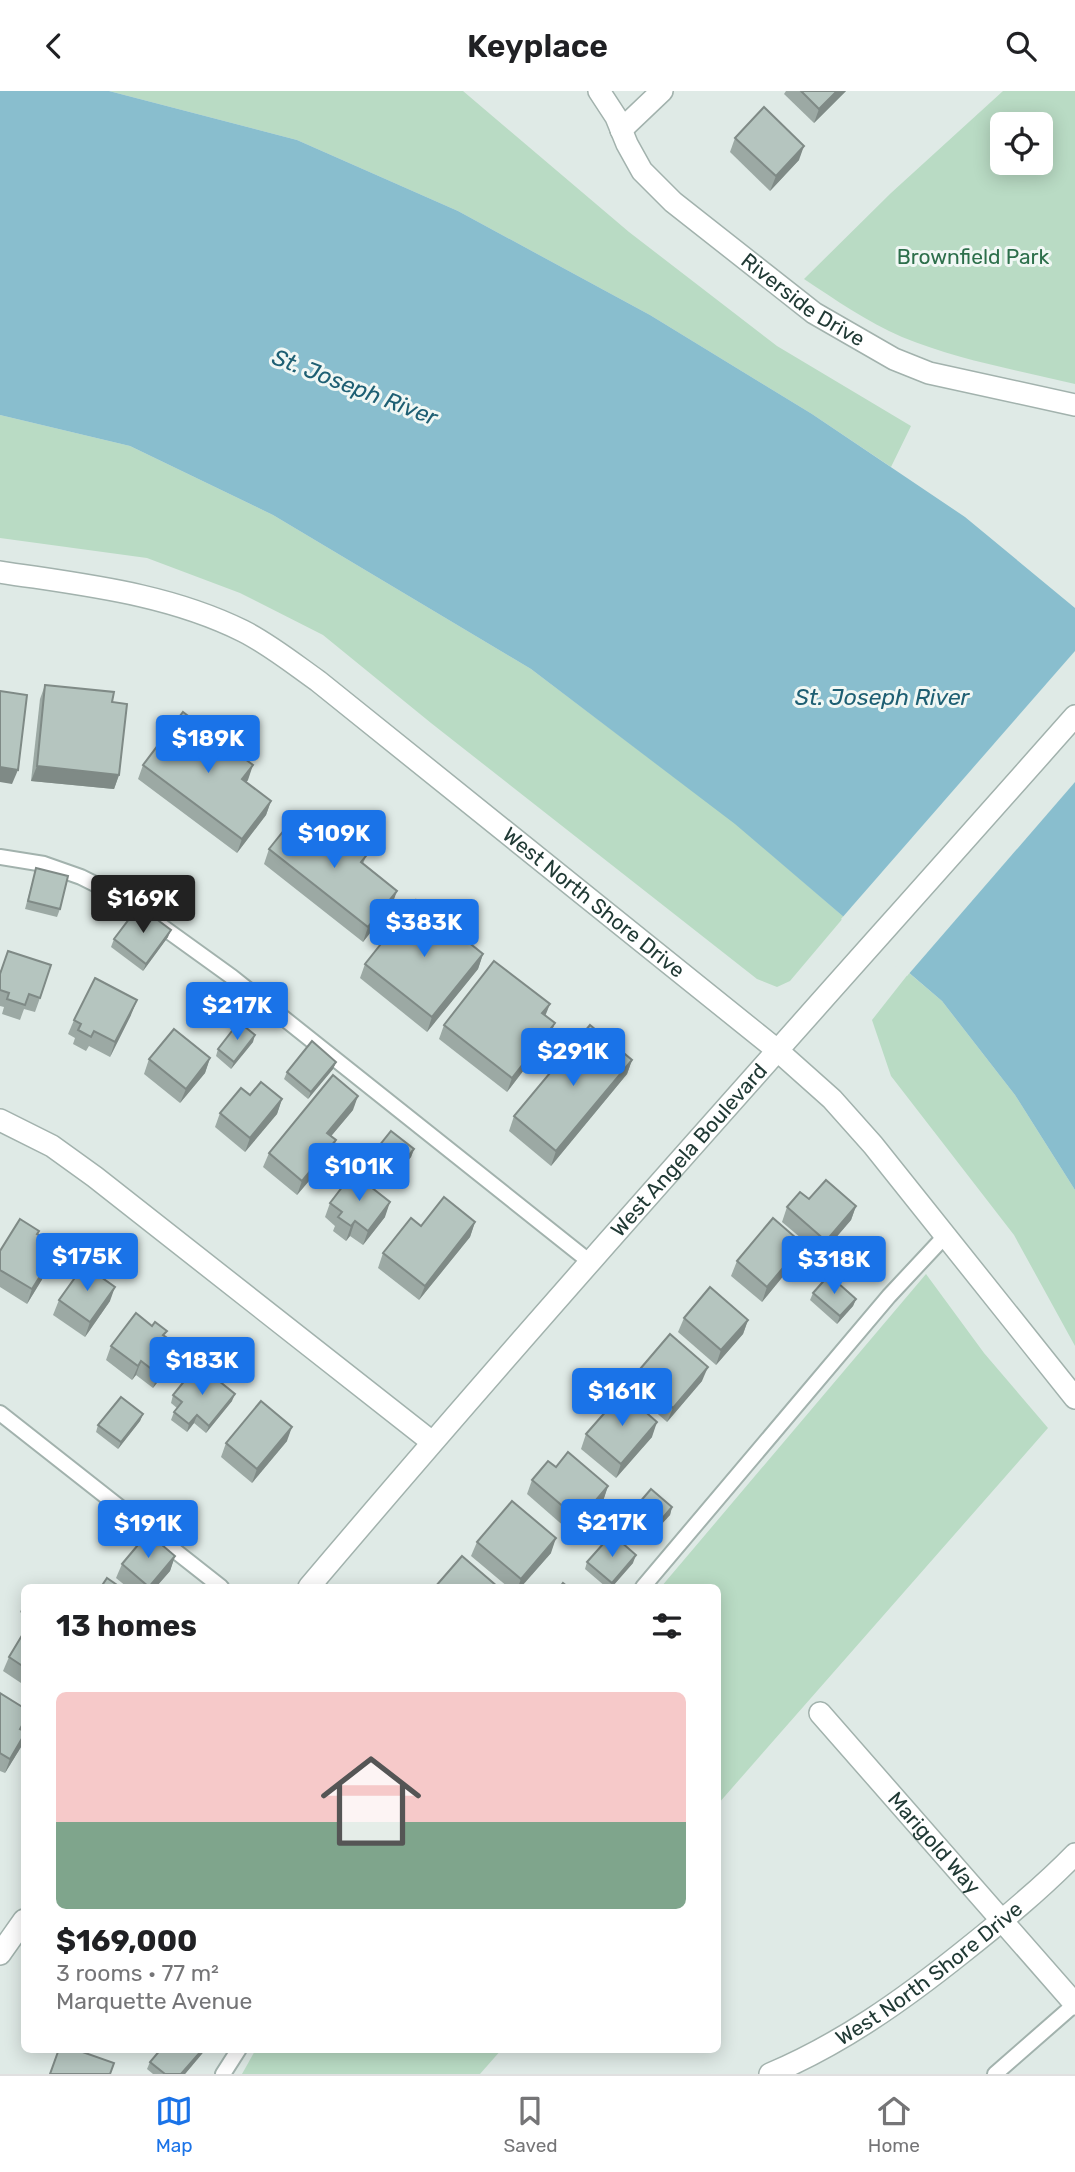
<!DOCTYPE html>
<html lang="en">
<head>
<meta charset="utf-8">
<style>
  body { margin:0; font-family:Rubik,sans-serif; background:#f2f2f2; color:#202124; height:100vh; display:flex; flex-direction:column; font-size:26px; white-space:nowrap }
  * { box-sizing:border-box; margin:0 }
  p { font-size:23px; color:#757577 }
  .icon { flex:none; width:38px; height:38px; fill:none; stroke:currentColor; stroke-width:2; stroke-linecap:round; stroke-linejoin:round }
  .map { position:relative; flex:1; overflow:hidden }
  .drawer { position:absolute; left:21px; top:1493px; width:700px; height:469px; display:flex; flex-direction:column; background:#fff; border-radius:10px; box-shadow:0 4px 18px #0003 }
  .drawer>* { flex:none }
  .fabs { position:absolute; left:990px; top:21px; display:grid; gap:14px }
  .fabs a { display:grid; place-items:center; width:63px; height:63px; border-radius:10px; background:#fff; box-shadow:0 4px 18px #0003; font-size:35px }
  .price { position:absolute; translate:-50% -60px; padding:0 16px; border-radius:7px; background:#1a73e8; color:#fff; font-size:23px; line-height:46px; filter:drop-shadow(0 2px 4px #0008) }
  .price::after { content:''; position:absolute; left:50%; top:42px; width:21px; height:16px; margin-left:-10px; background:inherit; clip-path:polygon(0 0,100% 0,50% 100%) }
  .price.current { background:#222; color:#fff }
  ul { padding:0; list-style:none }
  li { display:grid; align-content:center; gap:14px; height:371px; padding:0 35px }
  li+li { border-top:2px solid #e0e0e0 }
  li span { display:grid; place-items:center; height:217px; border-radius:10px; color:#555 }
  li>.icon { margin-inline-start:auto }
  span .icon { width:126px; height:126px; fill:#fffc; stroke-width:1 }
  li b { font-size:30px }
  h2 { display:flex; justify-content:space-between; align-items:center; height:84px; padding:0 35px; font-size:30px }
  header { display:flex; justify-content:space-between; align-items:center; height:91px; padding:0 35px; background:#fff; font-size:32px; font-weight:600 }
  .dock { display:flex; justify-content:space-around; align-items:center; height:98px; border-top:2px solid #e0e0e0; background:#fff; font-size:19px; color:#757577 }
  .dock a { display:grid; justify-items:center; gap:4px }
  .dock .current { color:#1a73e8 }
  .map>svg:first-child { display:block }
  .green { fill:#b9dbc4; fill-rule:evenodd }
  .water { fill:#89bece }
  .pier { fill:#dfeae6 }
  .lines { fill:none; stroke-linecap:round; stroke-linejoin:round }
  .service-casing { stroke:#a2b2ad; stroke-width:18 }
  .minor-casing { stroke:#a2b2ad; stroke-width:24 }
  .tertiary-casing { stroke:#a2b2ad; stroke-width:24 }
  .service { stroke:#fff; stroke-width:14 }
  .minor { stroke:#fff; stroke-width:21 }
  .tertiary { stroke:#fff; stroke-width:21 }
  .wall { fill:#9ca9a4 }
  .shaded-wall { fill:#7f8a86 }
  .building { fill:#b5c5bf; stroke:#7f8a86; stroke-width:2 }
  .labels { text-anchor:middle; stroke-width:6; stroke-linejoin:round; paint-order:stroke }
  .park-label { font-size:21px; fill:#2d6f4b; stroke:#f0f7f4 }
  .street-label { font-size:21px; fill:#213a35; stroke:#f0f7f4 }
  .water-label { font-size:23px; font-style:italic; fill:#1e5f73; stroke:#f0f7f4 }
</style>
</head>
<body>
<header><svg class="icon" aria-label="back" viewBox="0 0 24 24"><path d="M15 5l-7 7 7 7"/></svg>Keyplace<svg class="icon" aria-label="search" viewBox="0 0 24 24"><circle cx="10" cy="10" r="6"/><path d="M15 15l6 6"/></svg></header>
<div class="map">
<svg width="1075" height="1983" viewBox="0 0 1075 1983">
  <rect width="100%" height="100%" fill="#dfeae6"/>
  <!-- green -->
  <g class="green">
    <path d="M 109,0 L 463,0 L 629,141 L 777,255 L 911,335 L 891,376 L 812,323 L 650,224 L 458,120 L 297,49 Z"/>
    <path d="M 1003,0 L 1075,0 L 1075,293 C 1017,279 958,269 902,246 C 867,231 836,209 804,188 L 891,102 ZM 1003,33 L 1041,33 L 1041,72 L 1003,72 Z"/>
    <path d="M 0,324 L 130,355 L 273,424 L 531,578 L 735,732 L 844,826 L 790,890 L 777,896 L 757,888 L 431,632 L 323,544 L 240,502 L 147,467 L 0,447 Z"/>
    <path d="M 909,882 L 942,910 L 1015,1004 L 1075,1099 L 1075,1255 L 1014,1144 L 891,985 L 872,929 Z"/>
    <path d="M 926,1183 L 984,1262 L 1048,1337 L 718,1713 L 718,1496 L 661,1496 Z"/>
    <path d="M 256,1958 L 502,1958 L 480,1983 L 242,1983 Z"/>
  </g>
  <!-- water -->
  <path class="water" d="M 0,0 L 109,0 L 297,49 L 458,120 L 650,224 L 812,323 L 965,426 L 1075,517 L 1075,1099 L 1015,1004 L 942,910 L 735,733 L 531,578 L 273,424 L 130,355 L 0,324 Z"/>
  <!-- pier -->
  <path class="pier" d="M 1075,560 L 1075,691 L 907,885 L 841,828 Z"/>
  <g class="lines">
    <!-- service casing -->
    <g class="service-casing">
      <g id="service">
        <path d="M 0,766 L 44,773 L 81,786 L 121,806 L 232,886 L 590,1171"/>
        <path d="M 0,1322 L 221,1496"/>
        <path d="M 643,1496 L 889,1205 L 946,1144"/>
        <path d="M 223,1983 L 239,1958"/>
        <path d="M 995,1983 L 1075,1913"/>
      </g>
    </g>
    <!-- minor casing -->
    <g class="minor-casing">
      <g id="minor">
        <path id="s1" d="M 599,0 L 616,26 L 627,53 L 642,80 L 673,111 L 814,222 L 894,268 L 929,282 L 1075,314"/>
        <path d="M 621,39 L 662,0"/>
        <path d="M 777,959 L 832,1008 L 873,1054 L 1075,1307"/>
        <path d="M 0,1029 L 52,1055 L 95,1086 L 432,1351"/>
        <path id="s2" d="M 820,1622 L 1075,1913"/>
        <path id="s3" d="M 770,1983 C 841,1953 903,1909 963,1861 C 1002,1830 1040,1799 1075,1763"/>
      </g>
    </g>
    <!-- tertiary casing -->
    <g class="tertiary-casing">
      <g id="tertiary">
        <path id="s4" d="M 0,481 C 83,494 166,502 243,540 C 269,553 294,573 318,590 L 777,959"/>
        <path id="s5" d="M 309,1496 C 559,1201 819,914 1075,625"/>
        <path d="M 0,1863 L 24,1829"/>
      </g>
    </g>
    <!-- service -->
    <use href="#service" class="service"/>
    <!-- minor -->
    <use href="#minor" class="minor"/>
    <!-- tertiary -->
    <use href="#tertiary" class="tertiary"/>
  </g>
  <!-- wall -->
  <g class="wall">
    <path d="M 786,0 L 846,0 L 814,32 L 784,3 Z"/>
    <path d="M 735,47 L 799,69 L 770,100 L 730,61 Z"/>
    <path d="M 45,594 L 112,611 L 119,684 L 114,698 L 31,690 L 40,608 Z"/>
    <path d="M 143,674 L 248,689 L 246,691 L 271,710 L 266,724 L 237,762 L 138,688 Z"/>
    <path d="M 337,755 L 366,765 L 363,773 L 392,814 L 363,851 L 264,773 L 269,758 Z"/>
    <path d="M 36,777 L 60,818 L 57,826 L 25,818 Z"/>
    <path d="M 168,846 L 143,880 L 111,856 L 114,848 Z"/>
    <path d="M 8,860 L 40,907 L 35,921 L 24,918 L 20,929 L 2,923 L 4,916 L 0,915 L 0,881 Z"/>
    <path d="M 483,863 L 478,878 L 427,941 L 360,887 L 365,873 Z"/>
    <path d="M 131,924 L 110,966 L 89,955 L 86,960 L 73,953 L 75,947 L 68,943 L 74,929 Z"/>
    <path d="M 545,925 L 555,932 L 549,946 L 507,1001 L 439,948 L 444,934 Z"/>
    <path d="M 253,951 L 231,978 L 216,965 L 218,958 Z"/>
    <path d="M 210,967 L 205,982 L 180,1012 L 144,983 L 149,968 Z"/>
    <path d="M 632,969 L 627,983 L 551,1075 L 509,1040 L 514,1025 Z"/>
    <path d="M 336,971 L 333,978 L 308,1008 L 284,988 L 287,981 Z"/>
    <path d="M 250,1004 L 282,1008 L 277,1023 L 245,1061 L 215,1036 L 220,1022 Z"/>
    <path d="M 353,1019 L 331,1045 L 336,1049 L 331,1064 L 297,1104 L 263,1076 L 269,1062 Z"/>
    <path d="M 414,1058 L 411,1066 L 386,1096 L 364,1078 L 367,1070 Z"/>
    <path d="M 809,1108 L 856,1115 L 851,1129 L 821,1164 L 782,1131 L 787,1116 Z"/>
    <path d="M 330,1112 L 385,1126 L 363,1154 L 350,1145 L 346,1150 L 333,1140 L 335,1135 L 325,1126 Z"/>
    <path d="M 475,1131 L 470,1146 L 419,1209 L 378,1177 L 383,1162 L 421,1135 Z"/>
    <path d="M 39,1140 L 38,1143 L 47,1148 L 44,1157 L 49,1177 L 27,1213 L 0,1196 L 0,1160 Z"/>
    <path d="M 803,1153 L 798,1167 L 762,1211 L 731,1185 L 737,1170 Z"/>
    <path d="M 813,1202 L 856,1208 L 853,1215 L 837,1233 L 810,1209 Z"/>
    <path d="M 59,1209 L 110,1210 L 85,1246 L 53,1224 Z"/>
    <path d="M 684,1227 L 748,1229 L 743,1243 L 716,1274 L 678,1241 Z"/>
    <path d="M 165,1245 L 174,1270 L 153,1297 L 136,1284 L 132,1289 L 106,1269 L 111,1255 Z"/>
    <path d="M 635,1284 L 702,1290 L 667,1331 L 629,1298 Z"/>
    <path d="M 173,1304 L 232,1310 L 206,1342 L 194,1332 L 187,1341 L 171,1329 L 174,1321 L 177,1317 L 171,1312 Z"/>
    <path d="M 143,1323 L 140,1330 L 118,1358 L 96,1341 L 98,1334 Z"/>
    <path d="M 586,1343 L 652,1346 L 616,1387 L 581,1358 Z"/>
    <path d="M 287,1350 L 252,1392 L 221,1366 L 226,1352 Z"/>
    <path d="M 556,1376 L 608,1395 L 603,1410 L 574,1444 L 527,1403 L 532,1389 Z"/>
    <path d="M 639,1412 L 672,1416 L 670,1424 L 657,1438 L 636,1419 Z"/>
    <path d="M 477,1451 L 551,1462 L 521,1496 L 508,1496 L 471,1465 Z"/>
    <path d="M 175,1465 L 170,1480 L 156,1496 L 127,1496 L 116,1487 L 122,1473 Z"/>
    <path d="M 587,1471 L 633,1472 L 612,1496 L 606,1496 L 585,1478 Z"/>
    <path d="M 24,1512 L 24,1524 L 20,1521 Z"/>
    <path d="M 24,1541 L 24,1594 L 3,1580 L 9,1566 Z"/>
    <path d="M 0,1602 L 24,1617 L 24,1638 L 21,1656 L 5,1682 L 0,1680 Z"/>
    <path d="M 206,1958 L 185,1983 L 153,1983 L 147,1978 L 150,1971 Z"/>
  </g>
  <!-- shaded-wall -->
  <g class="shaded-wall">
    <path d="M 837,0 L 846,0 L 814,32 L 819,18 Z"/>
    <path d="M 804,55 L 799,69 L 770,100 L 776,85 Z"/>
    <path d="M 253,674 L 248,689 L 237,702 L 242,688 Z"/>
    <path d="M 37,675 L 119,684 L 114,698 L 31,690 Z"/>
    <path d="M 0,676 L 18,679 L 12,693 L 0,691 Z"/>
    <path d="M 271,710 L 266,724 L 237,762 L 242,748 Z"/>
    <path d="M 397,800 L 392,814 L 363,851 L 368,836 Z"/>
    <path d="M 171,839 L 168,846 L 143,880 L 146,873 Z"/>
    <path d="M 483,863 L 478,878 L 427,941 L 432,926 Z"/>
    <path d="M 137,909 L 131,924 L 110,966 L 115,951 Z"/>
    <path d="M 550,913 L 544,928 L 542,922 Z"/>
    <path d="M 555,932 L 549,946 L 507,1001 L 512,987 Z"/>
    <path d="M 255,944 L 253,951 L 231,978 L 234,971 Z"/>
    <path d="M 210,967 L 205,982 L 180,1012 L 186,998 Z"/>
    <path d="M 632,969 L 627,983 L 551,1075 L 556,1060 Z"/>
    <path d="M 336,971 L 333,978 L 308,1008 L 311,1001 Z"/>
    <path d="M 358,1005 L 353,1019 L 322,1056 L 327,1042 Z"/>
    <path d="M 282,1008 L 277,1023 L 245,1061 L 250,1047 Z"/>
    <path d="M 336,1049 L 331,1064 L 297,1104 L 302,1090 Z"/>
    <path d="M 414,1058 L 411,1066 L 386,1096 L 389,1088 Z"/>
    <path d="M 390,1111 L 385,1126 L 363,1154 L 368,1140 Z"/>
    <path d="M 856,1115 L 851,1129 L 821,1164 L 826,1150 Z"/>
    <path d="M 355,1130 L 350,1145 L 346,1150 L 351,1135 Z"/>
    <path d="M 475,1131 L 470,1146 L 419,1209 L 425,1195 Z"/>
    <path d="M 803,1153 L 798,1167 L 762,1211 L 767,1196 Z"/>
    <path d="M 54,1163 L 49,1177 L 27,1213 L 32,1198 Z"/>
    <path d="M 115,1196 L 110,1210 L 85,1246 L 90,1231 Z"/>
    <path d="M 856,1208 L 853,1215 L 837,1233 L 840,1225 Z"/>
    <path d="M 748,1229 L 743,1243 L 716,1274 L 721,1259 Z"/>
    <path d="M 179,1255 L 174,1270 L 153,1297 L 158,1283 Z"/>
    <path d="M 141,1270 L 136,1284 L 132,1289 L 138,1275 Z"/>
    <path d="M 708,1276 L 702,1290 L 667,1331 L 673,1317 Z"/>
    <path d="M 235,1303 L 232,1310 L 206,1342 L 209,1335 Z"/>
    <path d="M 143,1323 L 140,1330 L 118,1358 L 121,1351 Z"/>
    <path d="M 197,1324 L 194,1332 L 187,1341 L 189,1333 Z"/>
    <path d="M 657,1331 L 652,1346 L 616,1387 L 621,1373 Z"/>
    <path d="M 292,1336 L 287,1350 L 252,1392 L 257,1378 Z"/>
    <path d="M 608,1395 L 603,1410 L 574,1444 L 579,1429 Z"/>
    <path d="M 672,1416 L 670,1424 L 657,1438 L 660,1430 Z"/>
    <path d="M 556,1447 L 551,1462 L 521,1496 L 518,1496 L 521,1488 Z"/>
    <path d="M 636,1464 L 633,1472 L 612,1496 L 610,1496 L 612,1492 Z"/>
    <path d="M 175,1465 L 170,1480 L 156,1496 L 149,1496 Z"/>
    <path d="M 24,1644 L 21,1656 L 5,1682 L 10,1668 Z"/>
    <path d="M 203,1958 L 206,1958 L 185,1983 L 181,1983 Z"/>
  </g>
  <!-- building -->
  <g class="building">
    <path d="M 801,0 L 837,0 L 819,18 Z"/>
    <path d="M 764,16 L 804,55 L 776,85 L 735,47 Z"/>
    <path d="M 45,594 L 114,601 L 112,611 L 127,613 L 119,684 L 37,675 Z"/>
    <path d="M 0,600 L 27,604 L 18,679 L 0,676 Z"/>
    <path d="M 183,621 L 253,674 L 242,688 L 271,710 L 242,748 L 143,674 Z"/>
    <path d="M 297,723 L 337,755 L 342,747 L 366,765 L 361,771 L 397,800 L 368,836 L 269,758 Z"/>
    <path d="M 36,777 L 68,785 L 60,818 L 28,810 Z"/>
    <path d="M 416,809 L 483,863 L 432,926 L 365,873 Z"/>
    <path d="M 139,815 L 171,839 L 146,873 L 114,848 Z"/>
    <path d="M 8,860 L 51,874 L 40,907 L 29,903 L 25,914 L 7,908 L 9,902 L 0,899 L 0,883 Z"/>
    <path d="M 494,870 L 550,913 L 542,922 L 555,932 L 512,987 L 444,934 Z"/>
    <path d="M 95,887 L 137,909 L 115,951 L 94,940 L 91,946 L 78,939 L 81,933 L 74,929 Z"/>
    <path d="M 239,931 L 255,944 L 234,971 L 218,958 Z"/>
    <path d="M 590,934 L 632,969 L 556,1060 L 514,1025 Z"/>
    <path d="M 174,938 L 210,967 L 186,998 L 149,968 Z"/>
    <path d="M 312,950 L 336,971 L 311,1001 L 287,981 Z"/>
    <path d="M 333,984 L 358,1005 L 327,1042 L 336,1049 L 302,1090 L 269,1062 Z"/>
    <path d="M 261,991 L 282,1008 L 250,1047 L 220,1022 L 241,997 L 250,1004 Z"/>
    <path d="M 391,1040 L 414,1058 L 389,1088 L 367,1070 Z"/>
    <path d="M 353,1082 L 390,1111 L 368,1140 L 355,1130 L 351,1135 L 338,1126 L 342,1121 L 330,1112 Z"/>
    <path d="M 826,1089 L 856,1115 L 826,1150 L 787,1116 L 800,1101 L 809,1108 Z"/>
    <path d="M 444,1106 L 475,1131 L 425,1195 L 383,1162 L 411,1127 L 421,1135 Z"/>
    <path d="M 773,1127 L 803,1153 L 767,1196 L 737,1170 Z"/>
    <path d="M 20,1128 L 39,1140 L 37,1143 L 47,1148 L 43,1156 L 54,1163 L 32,1198 L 0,1179 L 0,1160 Z"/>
    <path d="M 84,1174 L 115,1196 L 90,1231 L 59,1209 Z"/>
    <path d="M 829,1184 L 856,1208 L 840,1225 L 813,1202 Z"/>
    <path d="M 710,1196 L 748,1229 L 721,1259 L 684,1227 Z"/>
    <path d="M 136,1222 L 152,1235 L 155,1231 L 167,1240 L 163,1244 L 179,1255 L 158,1283 L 141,1270 L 138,1275 L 111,1255 Z"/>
    <path d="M 670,1243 L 708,1276 L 673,1317 L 635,1284 Z"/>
    <path d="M 198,1273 L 235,1303 L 209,1335 L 197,1324 L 189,1333 L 174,1321 L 182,1311 L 173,1304 Z"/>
    <path d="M 623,1301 L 657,1331 L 621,1373 L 586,1343 Z"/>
    <path d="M 121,1306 L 143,1323 L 121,1351 L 98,1334 Z"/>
    <path d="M 261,1310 L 292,1336 L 257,1378 L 226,1352 Z"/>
    <path d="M 568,1361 L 608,1395 L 579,1429 L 532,1389 L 548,1370 L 556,1376 Z"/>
    <path d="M 651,1398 L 672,1416 L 660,1430 L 639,1412 Z"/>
    <path d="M 512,1410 L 556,1447 L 521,1488 L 477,1451 Z"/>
    <path d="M 148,1442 L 175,1465 L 149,1496 L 122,1473 Z"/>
    <path d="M 612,1443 L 636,1464 L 612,1492 L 587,1471 Z"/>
    <path d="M 462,1465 L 498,1496 L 435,1496 Z"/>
    <path d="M 107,1487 L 120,1496 L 101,1496 Z"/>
    <path d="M 563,1492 L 568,1496 L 560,1496 Z"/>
    <path d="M 24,1541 L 24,1576 L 9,1566 Z"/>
    <path d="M 0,1602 L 24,1617 L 24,1631 L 20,1638 L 24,1640 L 24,1644 L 10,1668 L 0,1662 Z"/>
    <path d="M 59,1958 L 74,1958 L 114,1972 L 110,1983 L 50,1983 Z"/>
    <path d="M 161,1958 L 203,1958 L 181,1983 L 165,1983 L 150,1971 Z"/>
  </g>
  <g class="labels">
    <!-- park labels -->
    <g class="park-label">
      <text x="973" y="173">Brownfield Park</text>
    </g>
    <!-- street labels -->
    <g class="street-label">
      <text dy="7" stroke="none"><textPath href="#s1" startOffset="298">Riverside Drive</textPath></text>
      <text dy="7" stroke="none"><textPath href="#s4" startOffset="695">West North Shore Drive</textPath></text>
      <text dy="7" stroke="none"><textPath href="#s5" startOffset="579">West Angela Boulevard</textPath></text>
      <text dy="7" stroke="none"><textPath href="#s2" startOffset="173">Marigold Way</textPath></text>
      <text dy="7" stroke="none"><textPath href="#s3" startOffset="189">West North Shore Drive</textPath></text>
    </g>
    <!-- water labels -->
    <g class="water-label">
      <text transform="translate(355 296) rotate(21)" y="8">St. Joseph River</text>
      <text x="882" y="614">St. Joseph River</text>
    </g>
  </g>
</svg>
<div class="fabs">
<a><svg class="icon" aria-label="locate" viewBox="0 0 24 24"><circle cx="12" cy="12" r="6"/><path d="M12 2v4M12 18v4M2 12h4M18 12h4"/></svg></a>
</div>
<b class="price" style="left:208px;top:684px">$189K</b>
<b class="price" style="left:334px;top:779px">$109K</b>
<b class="price current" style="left:143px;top:844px">$169K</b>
<b class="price" style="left:424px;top:868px">$383K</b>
<b class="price" style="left:237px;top:951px">$217K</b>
<b class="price" style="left:573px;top:997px">$291K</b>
<b class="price" style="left:359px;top:1112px">$101K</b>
<b class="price" style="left:87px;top:1202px">$175K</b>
<b class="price" style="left:834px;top:1205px">$318K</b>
<b class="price" style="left:202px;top:1306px">$183K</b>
<b class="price" style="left:622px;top:1337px">$161K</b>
<b class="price" style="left:612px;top:1468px">$217K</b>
<b class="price" style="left:148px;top:1469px">$191K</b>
<section class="drawer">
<h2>13 homes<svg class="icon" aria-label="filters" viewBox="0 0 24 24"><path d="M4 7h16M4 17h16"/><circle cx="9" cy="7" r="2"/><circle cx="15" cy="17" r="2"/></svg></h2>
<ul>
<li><span style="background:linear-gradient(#f6c9c9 60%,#7fa58c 0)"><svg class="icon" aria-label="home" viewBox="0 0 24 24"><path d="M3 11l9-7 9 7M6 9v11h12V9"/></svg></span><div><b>$169,000</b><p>3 rooms · 77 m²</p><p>Marquette Avenue</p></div></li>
</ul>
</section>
</div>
<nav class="dock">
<a class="current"><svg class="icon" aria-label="map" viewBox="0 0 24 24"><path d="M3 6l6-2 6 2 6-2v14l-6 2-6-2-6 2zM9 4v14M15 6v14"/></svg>Map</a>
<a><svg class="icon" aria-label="saved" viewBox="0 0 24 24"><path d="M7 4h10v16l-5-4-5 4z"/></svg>Saved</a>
<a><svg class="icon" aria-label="home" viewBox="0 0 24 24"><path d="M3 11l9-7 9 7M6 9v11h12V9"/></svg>Home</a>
</nav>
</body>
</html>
